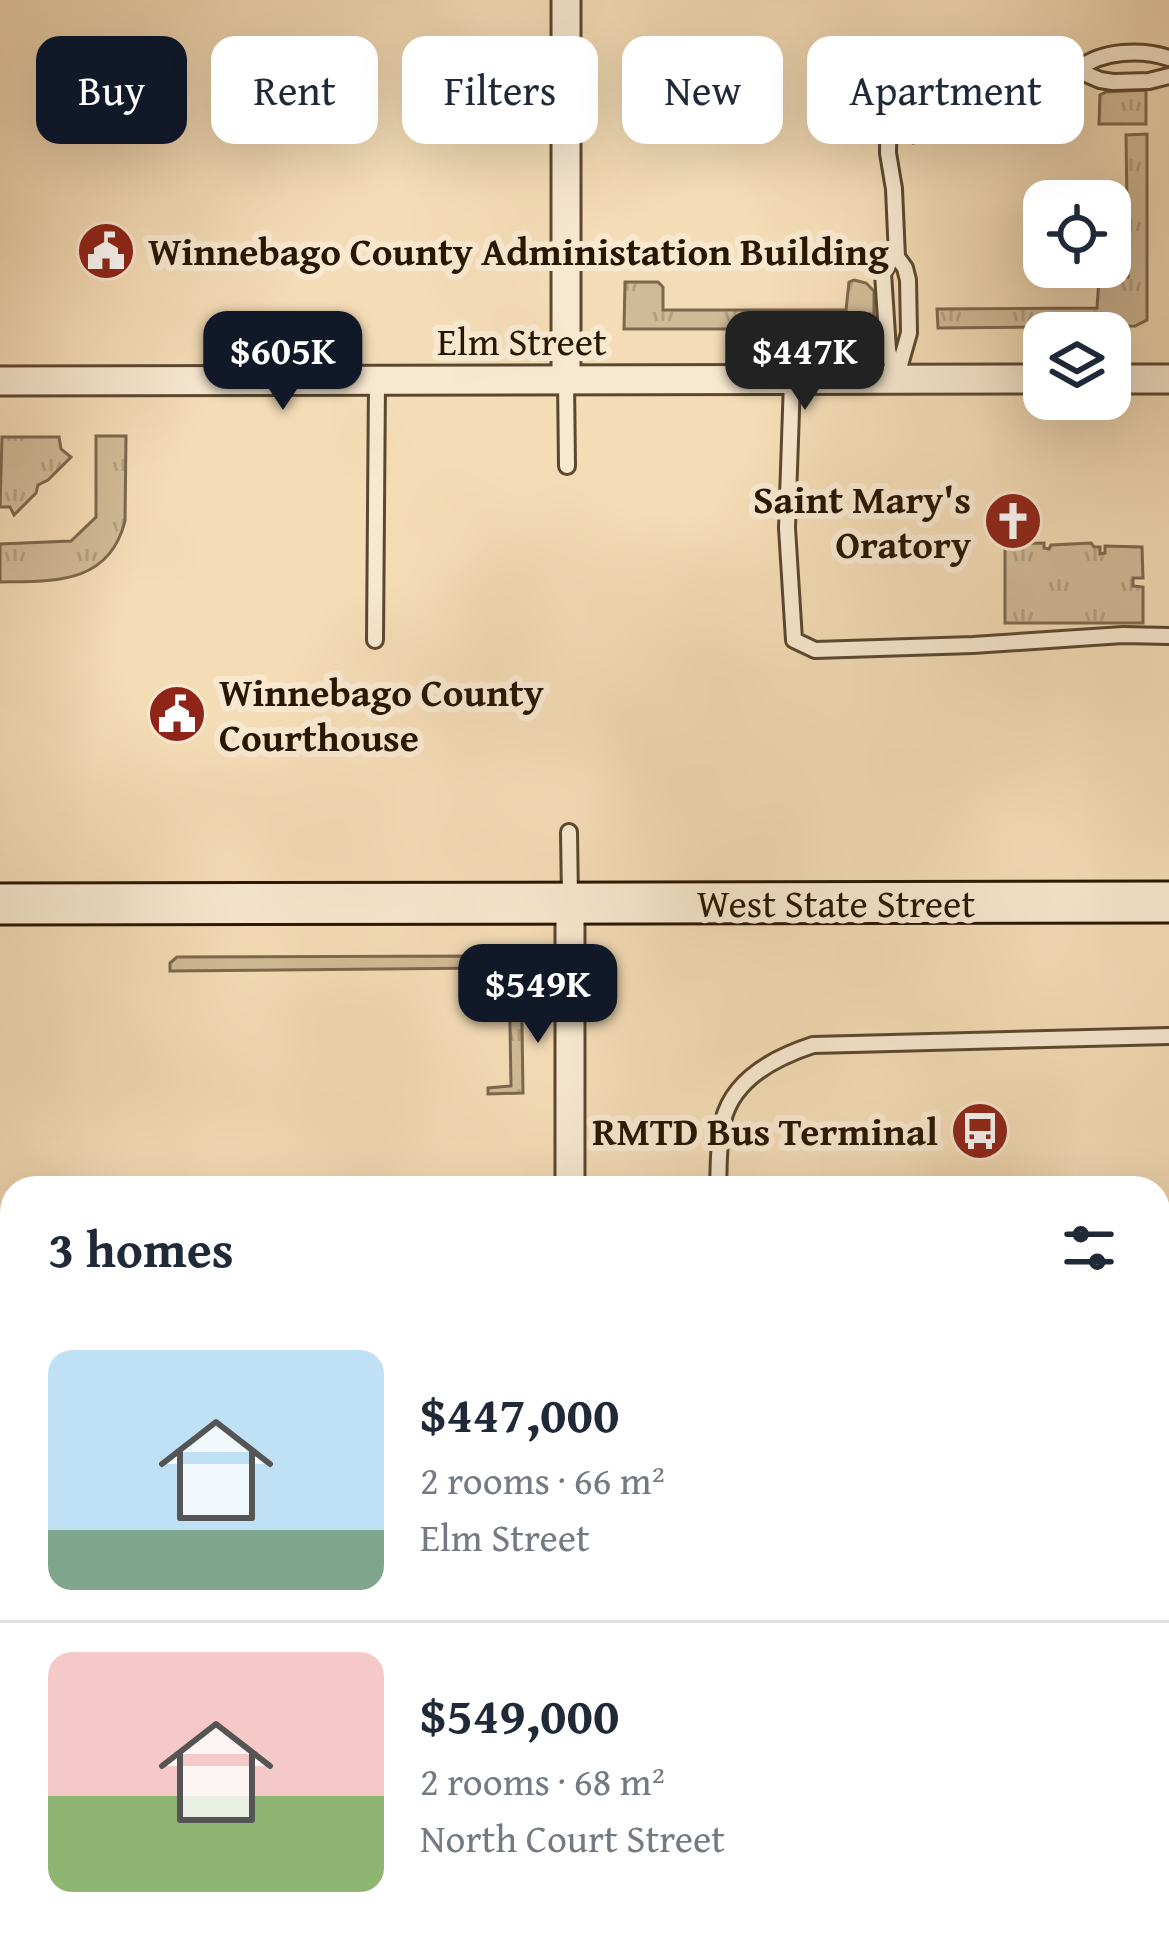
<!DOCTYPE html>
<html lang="en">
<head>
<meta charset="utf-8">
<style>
  body { margin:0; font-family:"Gentium Book Plus",serif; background:#f2f2f3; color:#1f2937; height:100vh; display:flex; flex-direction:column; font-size:45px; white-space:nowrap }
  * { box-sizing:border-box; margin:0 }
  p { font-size:39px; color:#747a83 }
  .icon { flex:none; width:66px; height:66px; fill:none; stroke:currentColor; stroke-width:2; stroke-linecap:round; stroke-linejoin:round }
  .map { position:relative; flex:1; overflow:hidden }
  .drawer { position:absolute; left:0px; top:1176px; width:1170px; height:771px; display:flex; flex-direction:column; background:#fff; border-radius:36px 36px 0 0; box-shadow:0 12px 48px #0002 }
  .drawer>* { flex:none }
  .banner { position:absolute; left:36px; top:36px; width:1098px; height:108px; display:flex; gap:24px }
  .controls { position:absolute; left:1023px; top:180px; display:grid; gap:24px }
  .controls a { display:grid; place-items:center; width:108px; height:108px; border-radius:24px; background:#fff; box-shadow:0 12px 48px #0002; font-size:60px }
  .price { position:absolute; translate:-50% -102px; padding:0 27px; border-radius:24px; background:#111827; color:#fff; font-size:39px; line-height:78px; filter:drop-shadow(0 3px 6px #0008) }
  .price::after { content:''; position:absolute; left:50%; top:72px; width:36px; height:27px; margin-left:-18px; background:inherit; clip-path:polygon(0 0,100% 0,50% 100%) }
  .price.selected { background:#222; color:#fff }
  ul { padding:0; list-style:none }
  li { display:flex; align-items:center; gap:36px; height:300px; padding:0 48px }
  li+li { border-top:3px solid #e0e1e3 }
  li span { display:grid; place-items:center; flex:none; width:336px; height:240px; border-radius:24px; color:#555 }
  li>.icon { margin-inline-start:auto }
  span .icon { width:144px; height:144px; fill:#fffc; stroke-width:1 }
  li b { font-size:51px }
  h2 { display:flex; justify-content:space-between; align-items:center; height:144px; padding:0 48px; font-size:51px }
  .tag { padding:0 42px; border-radius:24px; background:#fff; box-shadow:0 12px 48px #0002; font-size:42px; line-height:108px }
  .tag.selected { background:#111827; color:#fff }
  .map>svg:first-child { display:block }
  .grass { fill:url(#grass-tufts); stroke:#7d684c; stroke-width:3 }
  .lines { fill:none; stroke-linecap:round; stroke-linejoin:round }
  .service-casing { stroke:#5c482e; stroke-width:20 }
  .minor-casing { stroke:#5c482e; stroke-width:33 }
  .secondary-casing { stroke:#291600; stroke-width:45 }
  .service { stroke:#f8e8d0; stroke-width:14 }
  .minor { stroke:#f8e8d0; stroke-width:27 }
  .secondary { stroke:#f8e8d0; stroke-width:39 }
  .labels { text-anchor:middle; stroke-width:12; stroke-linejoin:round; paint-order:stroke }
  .poi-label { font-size:39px; font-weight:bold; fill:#291600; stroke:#f8e8d0; text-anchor:start }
  .street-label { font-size:39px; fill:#291600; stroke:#f8e8d0 }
</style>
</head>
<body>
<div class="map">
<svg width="1169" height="1946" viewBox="0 0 1169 1946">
  <defs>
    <pattern id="grass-tufts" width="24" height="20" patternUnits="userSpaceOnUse" patternTransform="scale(3)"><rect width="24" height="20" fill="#d1ba97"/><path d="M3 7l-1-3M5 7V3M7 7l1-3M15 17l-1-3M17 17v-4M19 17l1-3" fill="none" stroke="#b39f80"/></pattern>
  </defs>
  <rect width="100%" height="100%" fill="#f4dcb6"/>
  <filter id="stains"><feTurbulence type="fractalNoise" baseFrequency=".00167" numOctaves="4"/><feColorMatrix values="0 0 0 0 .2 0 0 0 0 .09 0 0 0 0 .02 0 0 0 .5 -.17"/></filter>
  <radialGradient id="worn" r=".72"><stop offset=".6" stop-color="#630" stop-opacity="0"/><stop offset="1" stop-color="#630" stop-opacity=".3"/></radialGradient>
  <!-- grass -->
  <g class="grass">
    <path d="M 1054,80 L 1060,83 L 1061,135 L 1056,142 L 1051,137 L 1050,118 L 922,118 L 920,141 L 913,143 L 909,140 L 908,88 L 914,82 L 921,88 L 922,109 L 1051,108 Z"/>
    <path d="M 1146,90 L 1146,124 L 1099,124 L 1100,95 L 1106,92 Z"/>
    <path d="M 1147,134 L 1147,320 L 1135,326 L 938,328 L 937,309 L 1097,308 L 1099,279 L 1128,277 L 1126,135 Z"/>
    <path d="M 854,280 L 866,283 L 874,291 L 874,329 L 624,329 L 625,282 L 658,282 L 663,287 L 663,310 L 846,310 L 849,282 Z"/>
    <path d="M 96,436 L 126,436 L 125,521 C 109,585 53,581 0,582 L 0,544 L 71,541 L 96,517 Z"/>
    <path d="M 2,437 L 59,437 L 61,449 L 71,457 L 48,480 L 38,485 L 36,493 L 14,515 L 10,507 L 0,507 Z"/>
    <path d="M 1044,543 L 1044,548 L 1049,549 L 1051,545 L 1091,543 L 1094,547 L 1100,547 L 1100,554 L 1105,553 L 1105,546 L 1142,547 L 1143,578 L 1133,578 L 1133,586 L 1143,587 L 1143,623 L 1005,623 L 1005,544 Z"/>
    <path d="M 483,956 L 484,968 L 170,971 L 170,963 L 177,957 Z"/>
    <path d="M 494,957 L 521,957 L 523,1093 L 488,1094 L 488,1088 L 511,1086 L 509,968 L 494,967 Z"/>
  </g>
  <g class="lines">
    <!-- service casing -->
    <g class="service-casing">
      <g id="service">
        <path d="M 1079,69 C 1102,50 1142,49 1169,58"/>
        <path d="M 896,379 L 909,333 L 908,280 L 905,268 L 897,257 L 894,189 L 888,153 L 889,62 L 1063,64 L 1100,80 L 1113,82 L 1149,81 L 1169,76"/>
        <path d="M 566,380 L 567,466"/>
        <path d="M 896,380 L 888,350 L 883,273 L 889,263 L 897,257"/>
        <path d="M 792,381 L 787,528 L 794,640 L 815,650 L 973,645 L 1123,635 L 1169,636"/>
        <path d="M 375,640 L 377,381"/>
        <path d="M 569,832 L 570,899"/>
        <path d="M 718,1188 C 719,1166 718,1143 723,1121 C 733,1079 776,1057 813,1045 L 1169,1036"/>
        <path d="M 0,1315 L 12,1315"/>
        <path d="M 1158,1786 L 1169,1786"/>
        <path d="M 1158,1883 L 1169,1882"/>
        <path d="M 261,1935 L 262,1946"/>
      </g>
    </g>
    <!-- minor casing -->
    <g class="minor-casing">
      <g id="minor">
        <path d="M 566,0 L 566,380"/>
        <path d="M 1110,379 L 1169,379"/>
        <path d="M 0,381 L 1044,379"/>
        <path d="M 570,904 L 570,1188"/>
        <path d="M 0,1533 L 12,1532"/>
        <path d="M 572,1935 L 572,1946"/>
      </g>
    </g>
    <!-- secondary casing -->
    <g class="secondary-casing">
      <path id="secondary" d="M 0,904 L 1169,902"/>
    </g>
    <!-- service -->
    <use href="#service" class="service"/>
    <!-- minor -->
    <use href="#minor" class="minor"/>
    <!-- secondary -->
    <use href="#secondary" class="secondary"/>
  </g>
  <!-- icons -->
  <defs>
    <g id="civic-disc" transform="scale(3)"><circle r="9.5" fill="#8f2418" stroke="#f8e8d0"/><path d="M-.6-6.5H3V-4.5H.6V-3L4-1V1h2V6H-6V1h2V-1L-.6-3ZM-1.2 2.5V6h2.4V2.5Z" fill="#fff"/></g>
    <g id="church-disc" transform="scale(3)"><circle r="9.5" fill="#8f2418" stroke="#f8e8d0"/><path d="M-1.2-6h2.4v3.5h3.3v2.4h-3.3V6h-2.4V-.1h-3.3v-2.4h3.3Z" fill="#fff"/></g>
    <g id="bus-disc" transform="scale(3)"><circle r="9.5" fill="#8f2418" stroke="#f8e8d0"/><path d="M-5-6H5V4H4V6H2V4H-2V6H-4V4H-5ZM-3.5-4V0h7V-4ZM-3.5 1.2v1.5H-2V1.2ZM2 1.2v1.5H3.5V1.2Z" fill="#fff"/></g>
  </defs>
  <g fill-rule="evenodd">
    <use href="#civic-disc" x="106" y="251"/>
    <use href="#church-disc" x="1013" y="521"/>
    <use href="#civic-disc" x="177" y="714"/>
    <use href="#bus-disc" x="980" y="1131"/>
  </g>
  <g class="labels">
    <!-- poi labels -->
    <g class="poi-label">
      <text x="148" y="265">Winnebago County Administation Building</text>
      <text x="971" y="513" text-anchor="end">Saint Mary's<tspan x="971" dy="45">Oratory</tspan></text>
      <text x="219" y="706">Winnebago County<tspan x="219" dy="45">Courthouse</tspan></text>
      <text x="938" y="1145" text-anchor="end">RMTD Bus Terminal</text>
    </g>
    <!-- street labels -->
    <g class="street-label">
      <text x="522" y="355">Elm Street</text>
      <text x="836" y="917">West State Street</text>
    </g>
  </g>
  <rect width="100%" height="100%" filter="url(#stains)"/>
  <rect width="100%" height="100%" fill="url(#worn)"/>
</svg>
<div class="controls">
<a><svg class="icon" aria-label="locate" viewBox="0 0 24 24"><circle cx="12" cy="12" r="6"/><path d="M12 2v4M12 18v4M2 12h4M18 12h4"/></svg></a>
<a><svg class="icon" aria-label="layers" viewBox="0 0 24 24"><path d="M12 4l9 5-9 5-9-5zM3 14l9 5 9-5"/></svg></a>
</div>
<b class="price" style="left:283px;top:413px">$605K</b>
<b class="price selected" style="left:805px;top:413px">$447K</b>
<b class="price" style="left:538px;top:1046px">$549K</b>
<div class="banner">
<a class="tag selected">Buy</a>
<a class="tag">Rent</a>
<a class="tag">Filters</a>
<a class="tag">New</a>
<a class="tag">Apartment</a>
</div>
<section class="drawer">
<h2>3 homes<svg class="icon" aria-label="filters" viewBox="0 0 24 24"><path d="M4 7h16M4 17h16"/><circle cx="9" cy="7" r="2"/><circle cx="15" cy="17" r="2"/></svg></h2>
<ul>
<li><span style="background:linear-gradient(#bfe0f5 75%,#7fa58c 0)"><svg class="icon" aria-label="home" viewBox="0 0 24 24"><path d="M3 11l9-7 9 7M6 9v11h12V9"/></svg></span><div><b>$447,000</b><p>2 rooms · 66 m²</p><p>Elm Street</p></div></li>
<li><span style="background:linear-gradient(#f6c9c9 60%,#8fb573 0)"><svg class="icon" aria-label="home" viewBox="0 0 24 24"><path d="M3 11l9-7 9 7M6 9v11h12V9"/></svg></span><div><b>$549,000</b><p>2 rooms · 68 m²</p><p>North Court Street</p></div></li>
</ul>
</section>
</div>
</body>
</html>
